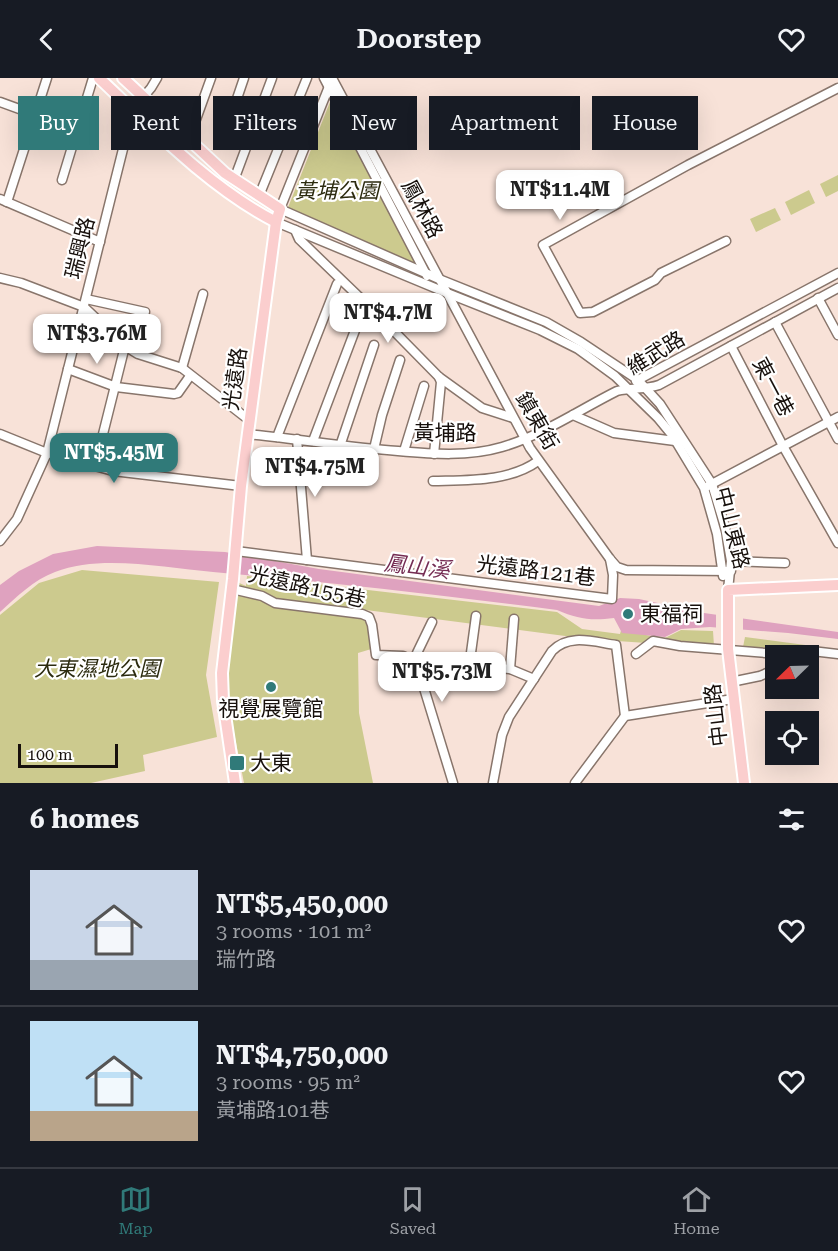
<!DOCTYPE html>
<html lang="en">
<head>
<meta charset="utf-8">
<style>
  body { margin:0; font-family:"Roboto Serif","Noto Sans TC",serif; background:#20242c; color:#f1f3f6; height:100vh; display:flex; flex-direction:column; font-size:22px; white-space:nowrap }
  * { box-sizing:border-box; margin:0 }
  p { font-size:20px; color:#9ea1a6 }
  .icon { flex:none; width:33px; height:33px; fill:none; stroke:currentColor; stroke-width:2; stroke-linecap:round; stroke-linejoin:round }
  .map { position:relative; height:705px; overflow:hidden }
  .side { display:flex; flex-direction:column; background:#171b24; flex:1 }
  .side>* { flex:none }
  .hud { position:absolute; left:18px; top:18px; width:802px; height:54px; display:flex; gap:12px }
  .needle { width:39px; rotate:247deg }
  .buttons { position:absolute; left:765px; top:567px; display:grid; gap:12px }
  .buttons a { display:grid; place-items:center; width:54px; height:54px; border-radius:0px; background:#171b24; box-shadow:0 6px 24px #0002; font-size:30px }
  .scale { position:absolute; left:18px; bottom:15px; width:100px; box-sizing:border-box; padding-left:6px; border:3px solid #17100c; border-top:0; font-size:16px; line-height:21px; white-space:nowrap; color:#17100c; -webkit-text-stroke:4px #fff; paint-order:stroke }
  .price { position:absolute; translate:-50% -51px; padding:0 14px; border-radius:12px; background:#fff; color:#222; font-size:20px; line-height:39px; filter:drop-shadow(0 2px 3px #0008) }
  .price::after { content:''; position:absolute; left:50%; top:36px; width:18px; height:14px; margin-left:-9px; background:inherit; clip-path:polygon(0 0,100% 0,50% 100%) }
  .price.active { background:#307a79; color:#fff }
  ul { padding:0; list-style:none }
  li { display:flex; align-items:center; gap:18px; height:150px; padding:0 30px }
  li+li { border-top:2px solid #363941 }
  li span { display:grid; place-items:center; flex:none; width:168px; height:120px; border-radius:0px; color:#555 }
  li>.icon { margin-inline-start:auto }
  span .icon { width:72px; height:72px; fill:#fffc; stroke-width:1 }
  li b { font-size:26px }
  h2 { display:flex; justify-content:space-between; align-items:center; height:72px; padding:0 30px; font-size:26px }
  .pill { padding:0 21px; border-radius:0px; background:#171b24; box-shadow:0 6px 24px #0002; font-size:21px; line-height:54px }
  .pill.active { background:#307a79; color:#fff }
  header { display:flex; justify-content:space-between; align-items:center; height:78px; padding:0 30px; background:#171b24; font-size:27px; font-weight:600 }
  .tabs { display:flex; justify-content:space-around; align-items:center; height:84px; border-top:2px solid #363941; background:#171b24; font-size:16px; color:#9ea1a6 }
  .tabs a { display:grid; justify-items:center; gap:3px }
  .tabs .active { color:#307a79 }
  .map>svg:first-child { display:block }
  .green { fill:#ccca8e }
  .water { fill:#dfa2bf }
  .pier { fill:#f8e2d8 }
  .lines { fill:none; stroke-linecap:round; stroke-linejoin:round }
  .minor-casing { stroke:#88756b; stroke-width:11 }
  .major-casing { stroke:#fff; stroke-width:14 }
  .minor { stroke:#fff; stroke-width:8 }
  .major { stroke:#fbcece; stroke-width:10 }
  .poi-dot { fill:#307a79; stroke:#fff; stroke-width:2 }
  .labels { text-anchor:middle; stroke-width:4.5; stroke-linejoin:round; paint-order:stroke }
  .park-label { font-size:21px; font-style:italic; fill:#2c2b0f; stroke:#fff }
  .street-label { font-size:21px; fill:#17100c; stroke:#fff }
  .poi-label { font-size:21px; fill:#17100c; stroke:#fff; text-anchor:start }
  .water-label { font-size:22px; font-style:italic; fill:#752d54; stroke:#fff }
</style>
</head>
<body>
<header><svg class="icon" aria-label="back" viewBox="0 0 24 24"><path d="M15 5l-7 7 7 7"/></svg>Doorstep<svg class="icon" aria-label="heart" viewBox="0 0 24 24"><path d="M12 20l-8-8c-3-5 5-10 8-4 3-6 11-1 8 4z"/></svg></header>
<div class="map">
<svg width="838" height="705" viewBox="0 0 838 705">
  <rect width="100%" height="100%" fill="#f8e2d8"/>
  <!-- green -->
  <g class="green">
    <path d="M 330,24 L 417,177 L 425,195 L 287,132 Z"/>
    <path d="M 838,97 L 838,113 L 826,119 L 820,106 Z"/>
    <path d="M 809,112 L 815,125 L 791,137 L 785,124 Z"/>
    <path d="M 775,130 L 781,142 L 756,154 L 750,141 Z"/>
    <path d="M 82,492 L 219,504 L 206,597 L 217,659 L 143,677 L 145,693 L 91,705 L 0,705 L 0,537 L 39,505 Z"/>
    <path d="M 247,498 L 557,534 L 582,551 L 620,556 L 622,549 L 646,557 L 665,560 L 681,552 L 713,553 L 714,568 L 661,566 L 588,561 L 366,532 L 378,569 L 358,575 L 359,635 L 373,705 L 244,705 L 226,614 L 237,504 L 246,508 Z"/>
    <path d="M 745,559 L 813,568 L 803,576 L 743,569 Z"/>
  </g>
  <!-- water -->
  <path class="water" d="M 97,468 L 225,474 L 319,491 L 599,528 L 620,520 L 639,521 L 704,535 L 838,554 L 838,561 L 788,555 L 710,549 L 681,551 L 665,559 L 622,555 L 614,540 C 591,543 578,541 557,532 C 442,517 328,504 213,494 C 165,490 101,476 55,494 C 33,502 17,519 0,534 L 0,507 L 19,493 L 53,476 Z"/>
  <!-- pier -->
  <path class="pier" d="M 716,534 L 743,538 L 743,554 L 716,552 Z"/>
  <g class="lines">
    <!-- minor casing -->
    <g class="minor-casing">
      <g id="minor">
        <path d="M 244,0 L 227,50 L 250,58"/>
        <path d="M 324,0 L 427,198"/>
        <path d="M 332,0 L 530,370 L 610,481 L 617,489 L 626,492 L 731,493"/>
        <path d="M 332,1 L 280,131 L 439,201 L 546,244 L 581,264 L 638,302 L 660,326 L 712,406 L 725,449 L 731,483 L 728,512"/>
        <path d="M 0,24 L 77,52"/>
        <path d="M 189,61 L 211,0"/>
        <path d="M 62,102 L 93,0"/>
        <path d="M 234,102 L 272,0"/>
        <path d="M 259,118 L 307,0"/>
        <path d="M 0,121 L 100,164"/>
        <path d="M 7,124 L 47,0"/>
        <path d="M 276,144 L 447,215 L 540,252 L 578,271 L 615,298 L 658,340 L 672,357 L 704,410 L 717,456 L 723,498"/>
        <path d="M 295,152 L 299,161 L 383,242 L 439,299 L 482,330 L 513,340"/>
        <path d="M 726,163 L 661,195 L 655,202 L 593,234 L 580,235 L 543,167 L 688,87 L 838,10"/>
        <path d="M 0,200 L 21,205 L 84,229 L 125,268 L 138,276 L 182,290 L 249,342"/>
        <path d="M 818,220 L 838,257"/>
        <path d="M 86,221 L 145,234"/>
        <path d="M 775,244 L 838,361"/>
        <path d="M 731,268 L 783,368 L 838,465"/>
        <path d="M 182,290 L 203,216"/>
        <path d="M 68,291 L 116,309 L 174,316 L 178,315 L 190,298"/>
        <path d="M 636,303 L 838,195"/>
        <path d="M 573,337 L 614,355 L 675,363"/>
        <path d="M 0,356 L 47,375 L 113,393 L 241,408"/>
        <path d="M 247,356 C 298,361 347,369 398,373 C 433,376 468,379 502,369 C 543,357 579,332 617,313 C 632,309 645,312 659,307 L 838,210"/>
        <path d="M 277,359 L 337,206"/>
        <path d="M 297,361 L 307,482"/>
        <path d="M 313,363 L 357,247 L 363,244 L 383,242"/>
        <path d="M 340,368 L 374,267"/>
        <path d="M 374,371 L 382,337 L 400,282"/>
        <path d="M 404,373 L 424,308"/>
        <path d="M 434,376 L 441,304 L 439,299"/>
        <path d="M 95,388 L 125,268"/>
        <path d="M 433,403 C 468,402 509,404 538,383"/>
        <path d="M 708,408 L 838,339"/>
        <path d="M 0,463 L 17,441 L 47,375 L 133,31 L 151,10 L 157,0"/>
        <path d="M 236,473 L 612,521 L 613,497 L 610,481"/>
        <path d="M 731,483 L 785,485"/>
        <path d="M 232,511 L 262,518 L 275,525 L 362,536 L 369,539 L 372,547 L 376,577 L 403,578 L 416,584"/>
        <path d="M 476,538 L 470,582 L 473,588 L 510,591 L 534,601"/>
        <path d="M 432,544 L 417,575 L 416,584 L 453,705"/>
        <path d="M 636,576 L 653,563 L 680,568 L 803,578"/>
        <path d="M 803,578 L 812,573 L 838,576"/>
        <path d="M 510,591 L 514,541"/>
        <path d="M 731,604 L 760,598 L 776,591"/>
        <path d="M 493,705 L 502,657 L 509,639 L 552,573 C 569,555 594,564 616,567 L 625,638"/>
        <path d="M 575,705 L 625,638 L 733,621"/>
      </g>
    </g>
    <!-- major casing -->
    <g class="major-casing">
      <g id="major">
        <path d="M 99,0 C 152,50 211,111 276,144"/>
        <path d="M 123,0 L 225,95 L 280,131 L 276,144 L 241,408 L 233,501 L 222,595 L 223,623 L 235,705"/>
        <path d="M 744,705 L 728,571 L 728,512 L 838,507"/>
      </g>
    </g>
    <!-- minor -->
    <use href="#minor" class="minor"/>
    <!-- major -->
    <use href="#major" class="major"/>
  </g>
  <!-- markers -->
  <g class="poi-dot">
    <circle cx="628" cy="536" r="6"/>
    <circle cx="271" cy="609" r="6"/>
    <rect x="229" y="677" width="16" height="16" rx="3"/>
  </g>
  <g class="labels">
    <!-- park labels -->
    <g class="park-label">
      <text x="337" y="120">黃埔公園</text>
      <text x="97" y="598">大東濕地公園</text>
    </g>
    <!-- street labels -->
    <g class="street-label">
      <text transform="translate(422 131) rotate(62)" y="7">鳳林路</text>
      <text transform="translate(80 170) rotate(-76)" y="7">瑞興路</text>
      <text transform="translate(656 275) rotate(-31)" y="7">維武路</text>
      <text transform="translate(235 301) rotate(-82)" y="7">光遠路</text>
      <text transform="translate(773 309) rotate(62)" y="7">東一巷</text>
      <text transform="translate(537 343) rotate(60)" y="7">鎮東街</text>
      <text x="445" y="362">黃埔路</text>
      <text transform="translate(732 450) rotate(76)" y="7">中山東路</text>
      <text transform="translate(536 493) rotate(7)" y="7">光遠路121巷</text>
      <text transform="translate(307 509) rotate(13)" y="7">光遠路155巷</text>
      <text transform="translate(716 637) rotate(-97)" y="7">中山路</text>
    </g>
    <!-- poi labels -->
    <g class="poi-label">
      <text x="640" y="543">東福祠</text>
      <text x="271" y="638" text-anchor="middle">視覺展覽館</text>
      <text x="250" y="692">大東</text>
    </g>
    <!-- water labels -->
    <g class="water-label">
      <text transform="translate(417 488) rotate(7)" y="8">鳳山溪</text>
    </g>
  </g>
</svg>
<div class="buttons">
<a><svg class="needle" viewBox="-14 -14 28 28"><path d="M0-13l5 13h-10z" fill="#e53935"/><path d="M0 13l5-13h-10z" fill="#9ea1a6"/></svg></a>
<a><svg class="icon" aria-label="locate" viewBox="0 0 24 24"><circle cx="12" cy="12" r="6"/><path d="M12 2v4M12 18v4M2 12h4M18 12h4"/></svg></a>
</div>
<div class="scale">100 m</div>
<b class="price" style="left:560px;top:143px">NT$11.4M</b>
<b class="price" style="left:388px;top:266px">NT$4.7M</b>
<b class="price" style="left:97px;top:287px">NT$3.76M</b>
<b class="price active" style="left:114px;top:406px">NT$5.45M</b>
<b class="price" style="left:315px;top:420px">NT$4.75M</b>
<b class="price" style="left:442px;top:625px">NT$5.73M</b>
<div class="hud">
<a class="pill active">Buy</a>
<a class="pill">Rent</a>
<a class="pill">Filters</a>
<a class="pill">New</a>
<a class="pill">Apartment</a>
<a class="pill">House</a>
</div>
</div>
<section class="side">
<h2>6 homes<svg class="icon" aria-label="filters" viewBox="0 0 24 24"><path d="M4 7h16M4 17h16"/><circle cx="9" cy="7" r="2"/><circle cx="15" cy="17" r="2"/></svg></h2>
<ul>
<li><span style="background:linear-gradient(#c9d6e8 75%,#9aa5b1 0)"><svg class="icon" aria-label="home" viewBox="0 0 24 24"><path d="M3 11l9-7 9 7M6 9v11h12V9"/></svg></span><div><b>NT$5,450,000</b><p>3 rooms · 101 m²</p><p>瑞竹路</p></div><svg class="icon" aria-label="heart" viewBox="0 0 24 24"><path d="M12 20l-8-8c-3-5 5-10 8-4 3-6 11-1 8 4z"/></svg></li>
<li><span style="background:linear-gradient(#bfe0f5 75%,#b9a48a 0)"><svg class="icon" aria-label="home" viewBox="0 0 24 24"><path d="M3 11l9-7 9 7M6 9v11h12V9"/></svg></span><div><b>NT$4,750,000</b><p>3 rooms · 95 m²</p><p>黃埔路101巷</p></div><svg class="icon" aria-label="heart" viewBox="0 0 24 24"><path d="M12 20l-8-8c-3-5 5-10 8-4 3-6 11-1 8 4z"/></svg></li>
</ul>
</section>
<nav class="tabs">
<a class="active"><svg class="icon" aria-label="map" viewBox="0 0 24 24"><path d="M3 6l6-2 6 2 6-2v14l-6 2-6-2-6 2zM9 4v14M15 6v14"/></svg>Map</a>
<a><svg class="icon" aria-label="saved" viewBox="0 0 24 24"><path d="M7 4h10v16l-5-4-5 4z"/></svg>Saved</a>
<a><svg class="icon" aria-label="home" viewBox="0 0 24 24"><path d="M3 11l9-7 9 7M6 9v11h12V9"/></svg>Home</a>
</nav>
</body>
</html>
